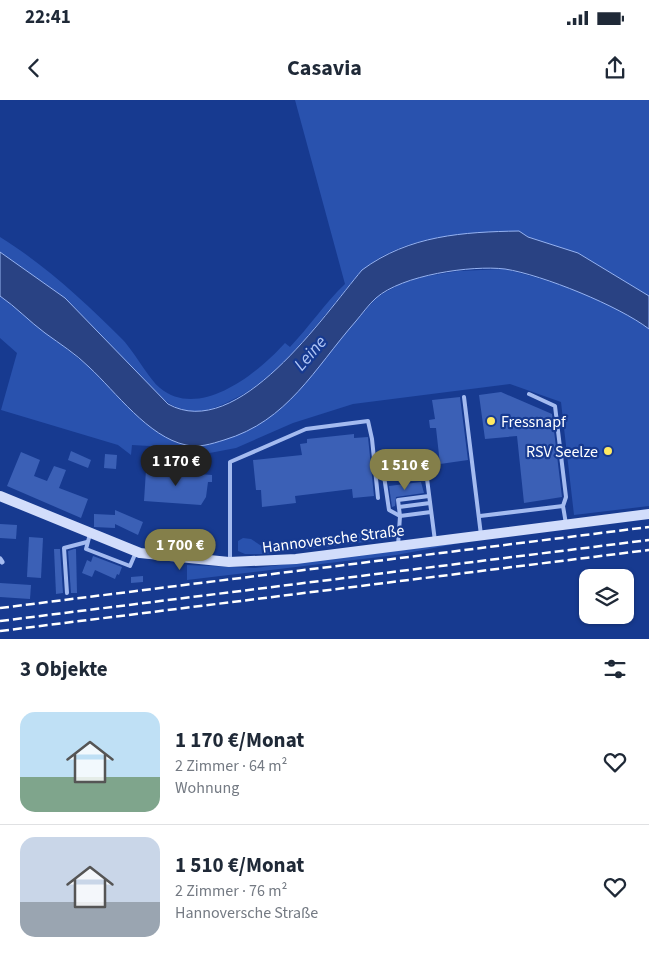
<!DOCTYPE html>
<html lang="de">
<head>
<meta charset="utf-8">
<style>
  body { margin:0; font-family:"Source Sans 3",sans-serif; background:#f6f6f7; color:#1f2937; height:100vh; display:flex; flex-direction:column; font-size:19px; white-space:nowrap }
  * { box-sizing:border-box; margin:0 }
  p { font-size:16px; color:#747a83 }
  .icon { flex:none; width:28px; height:28px; fill:none; stroke:currentColor; stroke-width:2; stroke-linecap:round; stroke-linejoin:round }
  .map { position:relative; height:539px; overflow:hidden }
  .details { display:flex; flex-direction:column; background:#fff; flex:1 }
  .details>* { flex:none }
  .tools { position:absolute; left:579px; top:469px; display:grid; gap:10px }
  .tools a { display:grid; place-items:center; width:55px; height:55px; border-radius:10px; background:#fff; box-shadow:0 1px 4px #0004; font-size:25px }
  .price { position:absolute; translate:-50% -42px; padding:0 11px; border-radius:18px; background:#847f4a; color:#fff; font-size:16px; line-height:32px; filter:drop-shadow(0 1px 2px #0008) }
  .price::after { content:''; position:absolute; left:50%; top:30px; width:15px; height:11px; margin-left:-8px; background:inherit; clip-path:polygon(0 0,100% 0,50% 100%) }
  .price.current { background:#222; color:#fff }
  ul { padding:0; list-style:none }
  li { display:flex; align-items:center; gap:15px; height:125px; padding:0 20px }
  li+li { border-top:1px solid #e0e1e3 }
  li span { display:grid; place-items:center; flex:none; width:140px; height:100px; border-radius:15px; color:#555 }
  li>.icon { margin-inline-start:auto }
  span .icon { width:60px; height:60px; fill:#fffc; stroke-width:1 }
  li b { font-size:21px }
  h2 { display:flex; justify-content:space-between; align-items:center; height:60px; padding:0 20px; font-size:21px }
  .status { display:flex; justify-content:space-between; align-items:center; height:35px; padding:0 25px; background:#fff; direction:ltr }
  .status svg { height:14px; fill:currentColor }
  header { display:flex; justify-content:space-between; align-items:center; height:65px; padding:0 20px; background:#fff; font-size:22px; font-weight:700 }
  .map>svg:first-child { display:block }
  .green { fill:#2952ae }
  .water { fill:#294283; stroke:#96b3f2 }
  .building { fill:#3b60b6 }
  .lines { fill:none; stroke-linecap:round; stroke-linejoin:round }
  .lane { stroke:#a4bbf0; stroke-width:4 }
  .street { stroke:#a4bbf0; stroke-width:5 }
  .secondary { stroke:#d2ddfb; stroke-width:10 }
  .rail { stroke:#fff; stroke-width:2.5; stroke-dasharray:9 4; stroke-linecap:butt }
  .poi-dot { fill:#ffe962; stroke:#173a90; stroke-width:2 }
  .labels { text-anchor:middle; stroke-width:4.5; stroke-linejoin:round; paint-order:stroke }
  .poi-label { font-size:16px; fill:#fff; stroke:#173a90; text-anchor:start }
  .street-label { font-size:16px; fill:#fff; stroke:#173a90 }
  .water-label { font-size:18px; font-style:italic; fill:#b0c6f7; stroke:#173a90 }
</style>
</head>
<body>
<div class="status"><b>22:41</b><svg viewBox="0 0 49 12"><path d="M0 12V9h3v3zM5 12V6h3v6zM10 12V3h3v9zM15 12V0h3v12zM26 1h20v11H26zM47 4h2v5h-2z"/></svg></div>
<header><svg class="icon" aria-label="back" viewBox="0 0 24 24"><path d="M15 5l-7 7 7 7"/></svg>Casavia<svg class="icon" aria-label="share" viewBox="0 0 24 24"><path d="M12 15V3M7 8l5-5 5 5M5 13v7h14v-7"/></svg></header>
<div class="map">
<svg width="649" height="539" viewBox="0 0 649 539">
  <rect width="100%" height="100%" fill="#173a90"/>
  <!-- green -->
  <g class="green">
    <path d="M 295,0 L 649,0 L 649,196 L 578,153 L 528,137 L 519,131 C 470,134 419,133 376,160 C 359,171 347,188 334,204 C 303,241 275,280 230,301 C 198,317 181,315 154,292 L 65,198 L 0,152 L 0,137 C 44,164 86,203 123,240 C 135,253 149,279 160,288 C 200,321 259,272 285,243 L 290,247 C 309,227 325,203 345,184 Z"/>
    <path d="M 504,169 C 553,181 609,198 649,229 L 649,406 L 574,415 L 561,302 L 510,284 L 353,304 L 293,323 L 236,348 L 199,355 L 176,356 L 175,362 L 150,360 L 150,346 L 132,345 L 131,355 L 118,345 L 1,310 L 17,253 L 0,238 L 0,196 L 88,266 L 131,309 L 150,325 L 175,342 L 194,346 L 341,238 L 377,197 L 400,184 L 422,177 L 458,171 Z"/>
    <path d="M 376,431 L 382,440 L 266,454 L 245,454 L 238,451 L 238,441 L 243,438 L 251,439 L 263,447 Z"/>
    <path d="M 466,442 L 396,455 L 187,480 L 187,465 L 255,468 Z"/>
  </g>
  <!-- water -->
  <path class="water" d="M 519,131 L 528,137 L 578,153 L 649,196 L 649,229 C 619,206 543,175 505,169 C 471,165 402,175 376,198 C 369,204 362,214 356,221 C 314,269 288,321 224,340 C 211,344 199,348 186,345 C 148,337 116,292 89,267 C 76,254 60,244 45,233 C 30,222 16,207 0,196 L 0,152 L 65,198 L 168,304 C 238,343 324,215 362,170 C 409,135 464,132 519,131 Z"/>
  <!-- building -->
  <g class="building">
    <path d="M 501,292 L 552,314 L 562,397 L 524,403 L 517,336 L 485,339 L 479,295 Z"/>
    <path d="M 460,297 L 468,360 L 440,364 L 436,328 L 430,328 L 429,320 L 435,319 L 432,300 Z"/>
    <path d="M 354,334 L 354,338 L 368,337 L 374,396 L 353,398 L 352,389 L 295,396 L 296,403 L 262,407 L 261,390 L 256,390 L 253,360 L 302,355 L 300,344 L 307,343 L 307,339 Z"/>
    <path d="M 71,351 L 91,360 L 88,368 L 68,360 Z"/>
    <path d="M 21,352 L 40,360 L 34,376 L 47,381 L 54,366 L 66,370 L 59,388 L 88,399 L 81,418 L 7,386 Z"/>
    <path d="M 105,354 L 117,355 L 116,369 L 104,368 Z"/>
    <path d="M 418,360 L 419,367 L 408,368 L 407,361 Z"/>
    <path d="M 146,370 L 212,375 L 212,382 L 208,382 L 206,397 L 201,405 L 144,401 Z"/>
    <path d="M 421,382 L 424,393 L 396,397 L 395,406 L 392,407 L 389,386 Z"/>
    <path d="M 115,410 L 143,422 L 138,435 L 115,424 L 115,428 L 94,427 L 94,414 L 115,415 Z"/>
    <path d="M 0,424 L 17,425 L 16,439 L 0,438 Z"/>
    <path d="M 29,437 L 43,438 L 41,478 L 27,477 Z"/>
    <path d="M 54,449 L 60,449 L 63,493 L 56,494 Z"/>
    <path d="M 74,449 L 76,449 L 77,493 L 71,493 L 68,451 Z"/>
    <path d="M 93,456 L 122,467 L 119,475 L 117,474 L 115,479 L 95,470 L 92,477 L 82,473 L 87,460 L 91,462 Z"/>
    <path d="M 143,476 L 143,482 L 131,483 L 131,477 Z"/>
    <path d="M 0,483 L 31,485 L 30,499 L 0,497 Z"/>
  </g>
  <g class="lines">
    <!-- lane -->
    <g class="lane">
      <path d="M 529,294 L 555,306 L 566,397 L 563,406 L 566,424"/>
      <path d="M 464,297 L 481,435"/>
      <path d="M 399,407 L 430,403"/>
      <path d="M 431,412 L 400,416 L 389,410 L 384,376 L 426,371 L 435,441"/>
      <path d="M 480,416 L 563,406"/>
      <path d="M 90,434 L 86,449 L 130,466 L 136,452"/>
      <path d="M 398,446 L 400,416 L 398,400 L 429,396"/>
      <path d="M 230,460 L 230,362 L 306,329 L 368,321 L 372,339 L 378,398"/>
      <path d="M 67,493 L 64,448 L 87,442"/>
    </g>
    <!-- street -->
    <path class="street" d="M 0,459 L 2,462"/>
    <!-- secondary -->
    <path class="secondary" d="M 0,396 L 140,453 L 229,462 L 296,459 L 649,414"/>
    <!-- rail -->
    <g class="rail">
      <path d="M 0,508 L 649,427"/>
      <path d="M 0,521 L 649,440"/>
      <path d="M 0,531 L 649,450"/>
    </g>
  </g>
  <!-- markers -->
  <g class="poi-dot">
    <circle cx="491" cy="321" r="5"/>
    <circle cx="608" cy="351" r="5"/>
  </g>
  <g class="labels">
    <!-- poi labels -->
    <g class="poi-label">
      <text x="501" y="327">Fressnapf</text>
      <text x="598" y="357" text-anchor="end">RSV Seelze</text>
    </g>
    <!-- street labels -->
    <g class="street-label">
      <text transform="translate(333 438) rotate(-7)" y="6">Hannoversche Straße</text>
    </g>
    <!-- water labels -->
    <g class="water-label">
      <text transform="translate(310 253) rotate(-49)" y="6">Leine</text>
    </g>
  </g>
</svg>
<div class="tools">
<a><svg class="icon" aria-label="layers" viewBox="0 0 24 24"><path d="M12 4l9 5-9 5-9-5zM3 14l9 5 9-5"/></svg></a>
</div>
<b class="price current" style="left:176px;top:387px">1 170 €</b>
<b class="price" style="left:405px;top:391px">1 510 €</b>
<b class="price" style="left:180px;top:471px">1 700 €</b>
</div>
<section class="details">
<h2>3 Objekte<svg class="icon" aria-label="filters" viewBox="0 0 24 24"><path d="M4 7h16M4 17h16"/><circle cx="9" cy="7" r="2"/><circle cx="15" cy="17" r="2"/></svg></h2>
<ul>
<li><span style="background:linear-gradient(#bfe0f5 65%,#7fa58c 0)"><svg class="icon" aria-label="home" viewBox="0 0 24 24"><path d="M3 11l9-7 9 7M6 9v11h12V9"/></svg></span><div><b>1 170 €/Monat</b><p>2 Zimmer · 64 m²</p><p>Wohnung</p></div><svg class="icon" aria-label="heart" viewBox="0 0 24 24"><path d="M12 20l-8-8c-3-5 5-10 8-4 3-6 11-1 8 4z"/></svg></li>
<li><span style="background:linear-gradient(#c9d6e8 65%,#9aa5b1 0)"><svg class="icon" aria-label="home" viewBox="0 0 24 24"><path d="M3 11l9-7 9 7M6 9v11h12V9"/></svg></span><div><b>1 510 €/Monat</b><p>2 Zimmer · 76 m²</p><p>Hannoversche Straße</p></div><svg class="icon" aria-label="heart" viewBox="0 0 24 24"><path d="M12 20l-8-8c-3-5 5-10 8-4 3-6 11-1 8 4z"/></svg></li>
</ul>
</section>
</body>
</html>
